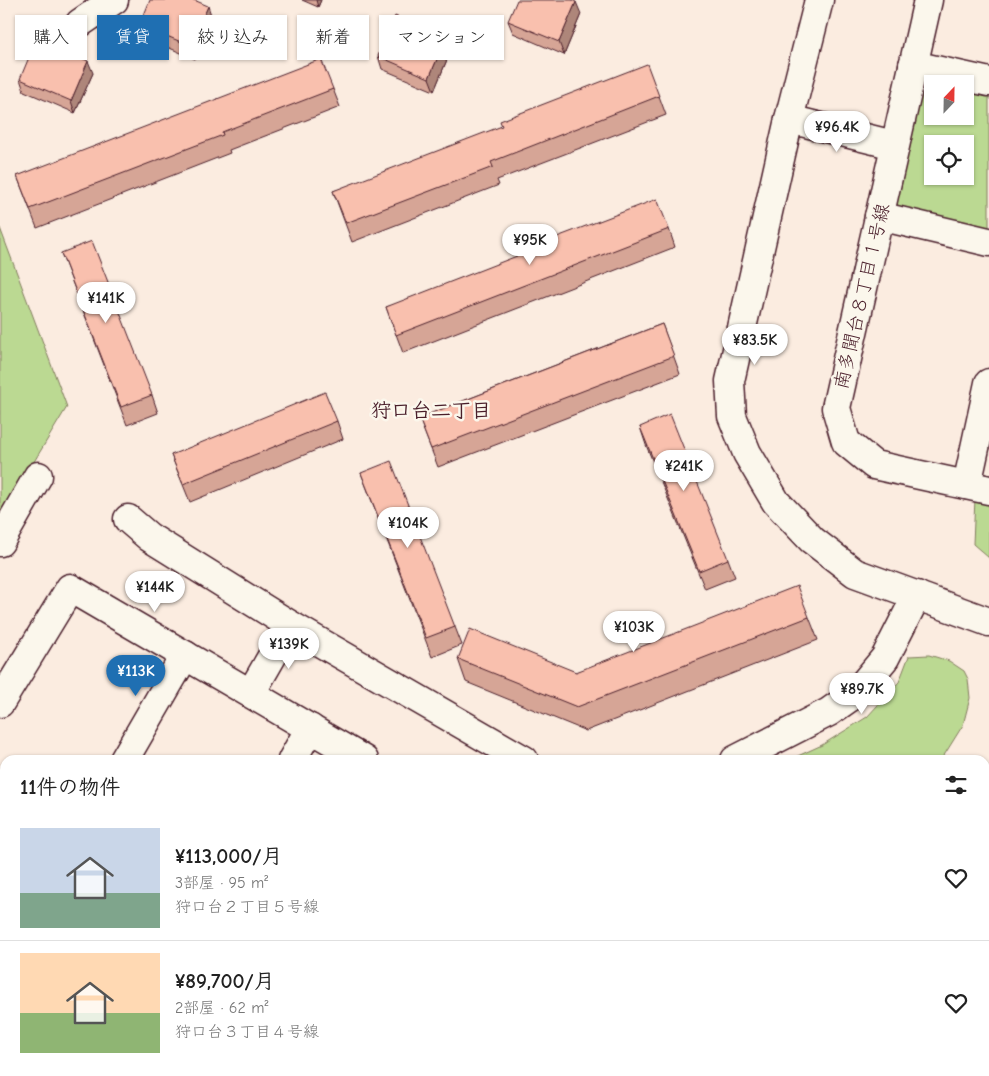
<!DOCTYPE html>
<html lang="ja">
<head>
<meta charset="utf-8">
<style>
  body { margin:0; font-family:"Comic Neue","Klee One",sans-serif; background:#f2f2f2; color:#222; height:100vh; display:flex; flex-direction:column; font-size:19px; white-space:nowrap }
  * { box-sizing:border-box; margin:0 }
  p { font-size:16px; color:#767676 }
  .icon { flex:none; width:28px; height:28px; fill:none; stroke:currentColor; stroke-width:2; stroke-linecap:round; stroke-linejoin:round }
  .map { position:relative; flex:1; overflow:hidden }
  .details { position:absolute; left:0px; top:755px; width:990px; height:321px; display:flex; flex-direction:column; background:#fff; border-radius:15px 15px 0 0; box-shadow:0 1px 4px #0004 }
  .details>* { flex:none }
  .hud { position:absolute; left:15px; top:15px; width:500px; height:45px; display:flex; gap:10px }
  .needle { width:32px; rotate:22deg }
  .fabs { position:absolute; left:924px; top:75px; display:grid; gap:10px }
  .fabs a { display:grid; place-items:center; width:50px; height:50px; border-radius:0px; background:#fff; box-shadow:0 1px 4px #0004; font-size:25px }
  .price { position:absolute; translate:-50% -42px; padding:0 11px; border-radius:18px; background:#fff; color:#222; font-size:16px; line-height:32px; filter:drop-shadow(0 1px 2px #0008) }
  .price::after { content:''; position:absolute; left:50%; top:30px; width:15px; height:11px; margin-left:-8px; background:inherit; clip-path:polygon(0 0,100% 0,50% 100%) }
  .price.active { background:#1f6fb2; color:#fff }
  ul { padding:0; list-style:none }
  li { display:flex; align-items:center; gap:15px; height:125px; padding:0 20px }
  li+li { border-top:1px solid #e0e0e0 }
  li span { display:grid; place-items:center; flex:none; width:140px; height:100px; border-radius:0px; color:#555 }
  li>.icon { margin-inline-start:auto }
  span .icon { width:60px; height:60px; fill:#fffc; stroke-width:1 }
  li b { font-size:21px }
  h2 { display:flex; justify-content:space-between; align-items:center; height:60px; padding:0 20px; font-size:21px }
  .pill { padding:0 18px; border-radius:0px; background:#fff; box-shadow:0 1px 4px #0004; font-size:18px; line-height:45px }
  .pill.active { background:#1f6fb2; color:#fff }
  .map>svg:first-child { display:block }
  .built { fill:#fadfd1 }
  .green { fill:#bbd992; stroke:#827c5e; fill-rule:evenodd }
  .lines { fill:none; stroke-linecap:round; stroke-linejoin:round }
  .street-casing { stroke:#4a1f2b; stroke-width:31 }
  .secondary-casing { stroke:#4a1f2b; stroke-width:31 }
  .street { stroke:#fbf7ec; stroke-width:28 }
  .secondary { stroke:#fbf7ec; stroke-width:28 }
  .wall { fill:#d6a596; stroke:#4a1f2b }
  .shaded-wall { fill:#ae867a; stroke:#4a1f2b }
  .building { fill:#f9c0ae; stroke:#4a1f2b }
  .labels { text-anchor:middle; stroke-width:5; stroke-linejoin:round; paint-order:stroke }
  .street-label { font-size:19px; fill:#4a1f2b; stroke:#fbf7ec }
  .neighbourhood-label { font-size:20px; font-weight:bold; fill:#4a1f2b; stroke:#fbf7ec }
</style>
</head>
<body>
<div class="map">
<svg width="989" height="1076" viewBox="0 0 989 1076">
  <rect width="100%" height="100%" fill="#fbece0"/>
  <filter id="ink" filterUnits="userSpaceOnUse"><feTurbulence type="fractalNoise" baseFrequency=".02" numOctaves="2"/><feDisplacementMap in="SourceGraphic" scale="10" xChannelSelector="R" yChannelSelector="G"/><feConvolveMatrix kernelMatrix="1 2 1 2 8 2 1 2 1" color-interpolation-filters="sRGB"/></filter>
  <g filter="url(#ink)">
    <!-- built -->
    <path class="built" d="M 989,819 L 989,1076 L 584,1076 L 587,1071 L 985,1071 L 985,821 Z"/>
    <!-- green -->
    <g class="green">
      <path d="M 921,78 L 948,84 L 932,84 L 932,116 L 965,116 L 965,88 L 989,93 L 989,231 L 895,210 ZM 932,144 L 965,144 L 965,176 L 932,176 Z"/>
      <path d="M 0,228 L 67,407 L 0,518 Z"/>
      <path d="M 975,498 L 989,501 L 989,558 L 973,544 Z"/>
      <path d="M 929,655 L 949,661 L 964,671 L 968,679 L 970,698 L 963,725 L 943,757 L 936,760 L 789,760 L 822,745 L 867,717 L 899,682 L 909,656 Z"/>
      <path d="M 985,1060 L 989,1061 L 989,1076 L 619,1076 L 622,1071 L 985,1071 Z"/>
    </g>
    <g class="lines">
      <!-- street casing -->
      <g class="street-casing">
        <g id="street">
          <path d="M 928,0 L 836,408 L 846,442 L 874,465 L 989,490"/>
          <path d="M 80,23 L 114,0"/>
          <path d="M 913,65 L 989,82"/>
          <path d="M 789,119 L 894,145"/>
          <path d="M 879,216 L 989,242"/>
          <path d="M 967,485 L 989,383"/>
          <path d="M 128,519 L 149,537 L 290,625 L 524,760"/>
          <path d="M 0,542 L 38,476"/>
          <path d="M 251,693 L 290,625"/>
          <path d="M 0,703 L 70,588 L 364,760"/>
          <path d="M 124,760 L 185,655"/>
          <path d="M 292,760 L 310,728"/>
          <path d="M 0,972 L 5,963"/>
          <path d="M 177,1071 L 185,1076"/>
          <path d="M 268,1076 L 271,1071"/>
        </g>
      </g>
      <!-- secondary casing -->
      <g class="secondary-casing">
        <g id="secondary">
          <path d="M 819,0 L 789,119 L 730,381 L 732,416 L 747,453 L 776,502 L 812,540 L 855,573 L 989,622"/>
          <path d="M 735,760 L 829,712 L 856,693 L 885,658 L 917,595"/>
          <path d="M 0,1016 L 5,1019"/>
          <path d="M 94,1071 L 102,1076"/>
          <path d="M 450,1076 L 452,1071"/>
        </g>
      </g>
      <!-- street -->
      <use href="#street" class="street"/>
      <!-- secondary -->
      <use href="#secondary" class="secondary"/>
    </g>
    <!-- wall -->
    <g class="wall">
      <path d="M 302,0 L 321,0 L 318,7 Z"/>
      <path d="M 581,14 L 564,55 L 513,33 L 508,21 Z"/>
      <path d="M 212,18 L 195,59 L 144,37 L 140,25 Z"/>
      <path d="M 446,38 L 451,50 L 434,91 L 382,69 L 378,56 Z"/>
      <path d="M 93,73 L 75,113 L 24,91 L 20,79 Z"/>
      <path d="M 333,89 L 340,107 L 229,150 L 230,153 L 37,228 L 17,176 Z"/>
      <path d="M 659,96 L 666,115 L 497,180 L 499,185 L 352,242 L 333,191 Z"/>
      <path d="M 669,229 L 675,247 L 403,353 L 386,307 Z"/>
      <path d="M 61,253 L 152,395 L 158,413 L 127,425 Z"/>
      <path d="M 662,324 L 680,374 L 438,467 L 419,418 Z"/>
      <path d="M 337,421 L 343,439 L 190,502 L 171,455 Z"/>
      <path d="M 640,427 L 728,559 L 735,577 L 705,589 L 646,445 Z"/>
      <path d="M 361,473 L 455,627 L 462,645 L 432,657 Z"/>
      <path d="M 809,617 L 818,640 L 586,731 L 466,682 L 458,659 L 576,672 Z"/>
      <path d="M 989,846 L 989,937 L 985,936 L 985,856 Z"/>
      <path d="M 985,985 L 989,987 L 989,1045 L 985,1044 Z"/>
    </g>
    <!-- shaded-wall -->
    <g class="shaded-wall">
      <path d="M 316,0 L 321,0 L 318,7 Z"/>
      <path d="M 576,2 L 581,14 L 564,55 L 559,42 Z"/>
      <path d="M 208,6 L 212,18 L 195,59 L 191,46 Z"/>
      <path d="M 446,38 L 451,50 L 434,91 L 429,78 Z"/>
      <path d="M 88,61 L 93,73 L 75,113 L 71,101 Z"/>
    </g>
    <!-- building -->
    <g class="building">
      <path d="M 150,0 L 194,0 L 208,6 L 191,46 L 140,25 Z"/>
      <path d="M 517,0 L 572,0 L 576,2 L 559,42 L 508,21 Z"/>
      <path d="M 395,16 L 446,38 L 429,78 L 378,56 Z"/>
      <path d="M 37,38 L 88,61 L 71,101 L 20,79 Z"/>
      <path d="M 321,59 L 333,89 L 222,132 L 223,135 L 30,209 L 17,176 Z"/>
      <path d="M 647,64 L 659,96 L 491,162 L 493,167 L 346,223 L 333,191 L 502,126 L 500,121 Z"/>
      <path d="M 657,199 L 669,229 L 396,335 L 386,307 L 558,240 L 557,237 Z"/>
      <path d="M 92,241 L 152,395 L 121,407 L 61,253 Z"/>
      <path d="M 662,324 L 674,356 L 431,449 L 419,418 Z"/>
      <path d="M 325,392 L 337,421 L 183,484 L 171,455 Z"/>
      <path d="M 670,414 L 728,559 L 699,571 L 640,427 Z"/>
      <path d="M 391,461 L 455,627 L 426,638 L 361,473 Z"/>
      <path d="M 797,586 L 809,617 L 577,707 L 458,659 L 470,629 L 576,672 Z"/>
      <path d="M 989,846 L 989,919 L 985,917 L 985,856 Z"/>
      <path d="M 985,985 L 989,987 L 989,1027 L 985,1026 Z"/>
    </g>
  </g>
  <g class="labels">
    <!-- street labels -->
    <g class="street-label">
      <text transform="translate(861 296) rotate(-77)" y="7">南多聞台８丁目１号線</text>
    </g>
    <!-- neighbourhood labels -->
    <g class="neighbourhood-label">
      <text x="431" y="417">狩口台二丁目</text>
    </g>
  </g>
</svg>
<div class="fabs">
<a><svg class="needle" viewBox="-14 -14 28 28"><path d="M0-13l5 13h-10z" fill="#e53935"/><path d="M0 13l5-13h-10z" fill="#767676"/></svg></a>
<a><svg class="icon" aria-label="locate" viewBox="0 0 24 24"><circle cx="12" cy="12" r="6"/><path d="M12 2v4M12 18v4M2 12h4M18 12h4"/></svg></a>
</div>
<b class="price" style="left:837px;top:153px">¥96.4K</b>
<b class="price" style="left:530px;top:266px">¥95K</b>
<b class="price" style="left:106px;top:324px">¥141K</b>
<b class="price" style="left:755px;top:366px">¥83.5K</b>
<b class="price" style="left:684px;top:492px">¥241K</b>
<b class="price" style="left:408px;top:549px">¥104K</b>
<b class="price" style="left:155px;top:613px">¥144K</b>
<b class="price" style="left:634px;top:653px">¥103K</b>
<b class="price" style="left:289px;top:670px">¥139K</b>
<b class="price active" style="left:136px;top:697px">¥113K</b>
<b class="price" style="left:862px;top:715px">¥89.7K</b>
<div class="hud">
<a class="pill">購入</a>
<a class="pill active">賃貸</a>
<a class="pill">絞り込み</a>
<a class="pill">新着</a>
<a class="pill">マンション</a>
</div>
<section class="details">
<h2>11件の物件<svg class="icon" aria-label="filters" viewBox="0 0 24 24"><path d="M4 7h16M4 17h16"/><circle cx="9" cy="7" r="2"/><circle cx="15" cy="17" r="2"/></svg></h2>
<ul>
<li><span style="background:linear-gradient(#c9d6e8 65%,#7fa58c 0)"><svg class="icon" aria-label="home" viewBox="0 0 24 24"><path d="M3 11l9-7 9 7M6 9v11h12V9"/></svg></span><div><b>¥113,000/月</b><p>3部屋 · 95 m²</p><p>狩口台２丁目５号線</p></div><svg class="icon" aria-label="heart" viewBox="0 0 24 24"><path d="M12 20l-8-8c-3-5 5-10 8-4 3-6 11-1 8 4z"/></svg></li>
<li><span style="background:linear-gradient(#ffd9b3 60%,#8fb573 0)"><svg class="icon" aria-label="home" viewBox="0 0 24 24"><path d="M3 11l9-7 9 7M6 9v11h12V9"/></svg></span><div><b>¥89,700/月</b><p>2部屋 · 62 m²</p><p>狩口台３丁目４号線</p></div><svg class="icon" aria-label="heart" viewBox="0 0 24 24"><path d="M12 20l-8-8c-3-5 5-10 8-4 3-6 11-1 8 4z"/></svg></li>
</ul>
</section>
</div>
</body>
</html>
